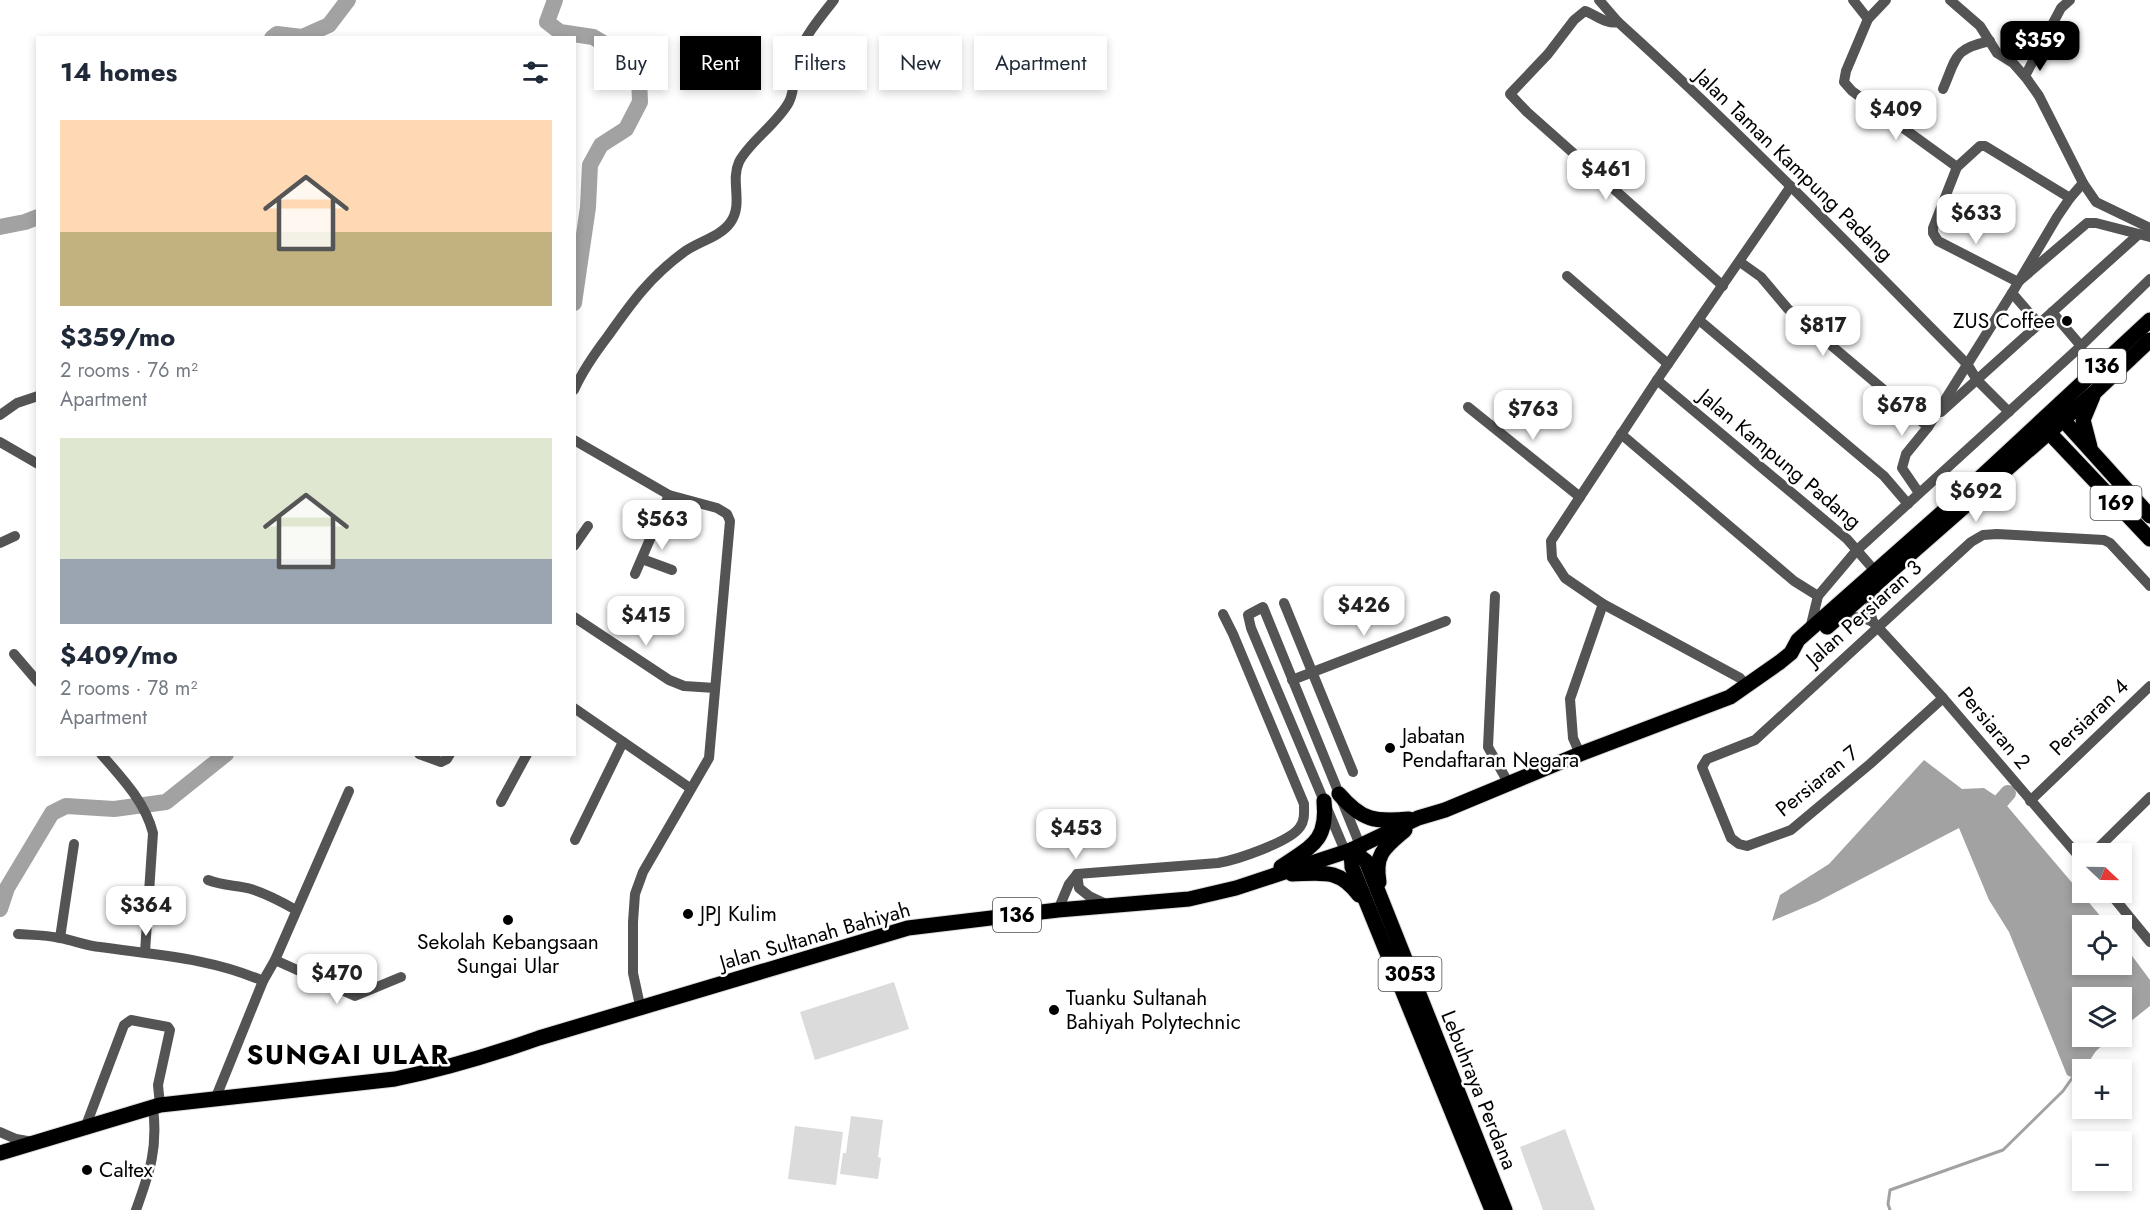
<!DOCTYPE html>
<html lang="en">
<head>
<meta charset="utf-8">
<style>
  body { margin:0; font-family:Jost,sans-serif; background:#f2f2f3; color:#1f2937; height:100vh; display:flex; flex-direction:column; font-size:22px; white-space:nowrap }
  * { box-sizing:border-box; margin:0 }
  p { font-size:20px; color:#747a83 }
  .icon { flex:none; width:33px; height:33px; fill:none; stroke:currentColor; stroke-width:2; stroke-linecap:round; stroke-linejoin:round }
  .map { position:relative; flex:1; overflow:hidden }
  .side { position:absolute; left:36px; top:36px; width:540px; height:720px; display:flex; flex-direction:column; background:#fff; border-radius:0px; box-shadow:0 3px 9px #0003 }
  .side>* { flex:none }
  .hud { position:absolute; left:594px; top:36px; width:570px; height:54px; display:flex; gap:12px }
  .needle { width:39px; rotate:112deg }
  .controls { position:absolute; left:2072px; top:843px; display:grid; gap:12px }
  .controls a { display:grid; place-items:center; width:60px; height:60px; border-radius:0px; background:#fff; box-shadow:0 3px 9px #0003; font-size:30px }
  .price { position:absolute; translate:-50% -51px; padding:0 14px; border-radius:12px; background:#fff; color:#222; font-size:20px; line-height:39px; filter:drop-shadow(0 2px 3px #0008) }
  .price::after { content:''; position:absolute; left:50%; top:36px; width:18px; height:14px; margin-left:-9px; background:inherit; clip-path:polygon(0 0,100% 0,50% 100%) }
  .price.selected { background:#000; color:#fff }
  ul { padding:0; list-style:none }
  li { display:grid; align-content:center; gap:12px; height:318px; padding:0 24px }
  li span { display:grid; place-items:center; height:186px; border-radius:0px; color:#555 }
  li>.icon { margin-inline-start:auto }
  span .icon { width:108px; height:108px; fill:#fffc; stroke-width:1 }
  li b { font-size:26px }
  h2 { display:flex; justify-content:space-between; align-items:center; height:72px; padding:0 24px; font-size:26px }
  .chip { padding:0 21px; border-radius:0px; background:#fff; box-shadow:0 3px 9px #0003; font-size:21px; line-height:54px }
  .chip.selected { background:#000; color:#fff }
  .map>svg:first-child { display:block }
  .green { fill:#dbdbdb }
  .water { fill:#a2a2a2 }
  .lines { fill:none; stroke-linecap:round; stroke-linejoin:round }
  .stream { stroke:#a2a2a2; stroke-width:3 }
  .river { stroke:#a2a2a2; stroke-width:16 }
  .primary-casing { stroke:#dbdbdb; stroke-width:17 }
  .street { stroke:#545454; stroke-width:10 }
  .primary { stroke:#000; stroke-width:15 }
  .poi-dot { fill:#000; stroke:#fff; stroke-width:2 }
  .labels { text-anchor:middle; stroke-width:5; stroke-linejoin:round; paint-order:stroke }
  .shield { fill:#fff; stroke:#4c4c4c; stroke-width:1.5 }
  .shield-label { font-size:20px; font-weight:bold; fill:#000 }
  .street-label { font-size:21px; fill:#000; stroke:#fff }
  .poi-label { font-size:21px; fill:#000; stroke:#fff; text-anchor:start }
  .district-label { font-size:27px; font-weight:bold; letter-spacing:1.5px; fill:#000; stroke:#fff }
</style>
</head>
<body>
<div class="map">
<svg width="2150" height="1210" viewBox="0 0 2150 1210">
  <rect width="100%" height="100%" fill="#fff"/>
  <!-- green -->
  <g class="green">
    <path d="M 894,982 L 909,1029 L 815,1060 L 800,1012 Z"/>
    <path d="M 851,1116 L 883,1120 L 878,1157 L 881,1158 L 878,1179 L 840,1174 L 843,1153 L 846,1153 Z"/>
    <path d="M 795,1126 L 843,1132 L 836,1185 L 788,1179 Z"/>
    <path d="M 1565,1129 L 1595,1210 L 1543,1210 L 1520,1147 Z"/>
  </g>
  <!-- water -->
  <path class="water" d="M 1924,760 L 1962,789 L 1984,788 L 2002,800 L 2108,925 L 2082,926 L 2082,964 L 2121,964 L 2121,941 L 2150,980 L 2150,1006 L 2121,1029 L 2121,998 L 2082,998 L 2082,1036 L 2112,1037 L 2096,1051 L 2084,1069 L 2082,1070 L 2079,1081 L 2067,1075 L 2009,932 L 1989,900 L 1959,828 L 1817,902 L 1772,921 L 1780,895 L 1829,864 Z"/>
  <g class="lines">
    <!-- stream -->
    <path class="stream" d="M 1890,1210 L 1888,1204 L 1890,1190 L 2003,1150 L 2063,1091 L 2075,1074"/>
    <!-- river -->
    <g class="river">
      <path d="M 555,0 L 547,22 L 560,32 L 593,37 L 622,54 L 639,77 L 640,102 L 626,129 L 601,145 L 590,165 L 588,207 L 574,303"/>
      <path d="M 272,38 L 277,34 L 302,37 L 329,25 L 348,0"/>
      <path d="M 0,227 L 25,222 L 38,217"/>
      <path d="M 1988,816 L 2008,793"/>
      <path d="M 0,909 L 7,888 L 52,813 L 66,806 L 114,809 L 166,802 L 226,754"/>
    </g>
    <!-- primary casing -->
    <g class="primary-casing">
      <g id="primary">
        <path d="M 2056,412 L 2150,516"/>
        <path d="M 2042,425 L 2150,539"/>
        <path d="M 2090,447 L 2083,420 L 2093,396"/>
        <path d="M 1827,627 L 2096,391 L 2150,340"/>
        <path d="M 1339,794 C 1362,821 1375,822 1409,819"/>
        <path d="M 1351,850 L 1366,861 L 1505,1210"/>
        <path d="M 1351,850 L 1352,867 L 1492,1210"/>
        <path d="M 1281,867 C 1311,846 1328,842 1324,801"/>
        <path d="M 1292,874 C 1322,873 1339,868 1359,895"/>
        <path d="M 1379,882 C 1374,854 1385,847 1405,830"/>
        <path d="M 0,1153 L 160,1105 L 395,1079 C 444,1069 491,1055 539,1038 L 908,928 L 1058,910 L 1189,899 L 1236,888 L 1351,850 L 1418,818 L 1445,810 L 1580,754 L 1730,697 L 1780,662 L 1791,653 L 1798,640 L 1954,502 L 2150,320"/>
      </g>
    </g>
    <!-- street -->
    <g class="street">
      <path d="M 1599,0 L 1618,22"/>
      <path d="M 1853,0 L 1868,19"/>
      <path d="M 1886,0 L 1868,19 L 1846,71 L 1844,82 L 1852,91 L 1957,167 L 1933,228 L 1933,233 L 1938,241 L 2018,282 L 2087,223 L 2096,223 L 2150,237"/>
      <path d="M 1950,0 L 1980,26 L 1997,53 L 2013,63 L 2027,79 L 2039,96 L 2083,183 L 2096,202 L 2150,228"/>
      <path d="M 2025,76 L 2061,8 L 2070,0"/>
      <path d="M 1943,89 C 1957,57 1953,49 1990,41"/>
      <path d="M 1957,167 L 1980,146 L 1985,146 L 2070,198"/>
      <path d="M 1740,262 L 1761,277 L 1788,309 L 1928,427"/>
      <path d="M 1567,276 L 1668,364"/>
      <path d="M 1723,286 L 1527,112 L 1510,94 L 1548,54 L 1574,20 L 1585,11 C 1596,15 1607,25 1618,22 C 1739,131 1852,248 1967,364 L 1977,380 L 2009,412"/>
      <path d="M 2012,293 L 2039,324"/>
      <path d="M 2052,312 L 2081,346"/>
      <path d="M 1699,320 L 1884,476 L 1908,504"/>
      <path d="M 1657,380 L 1847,539 L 1875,571"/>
      <path d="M 574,390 C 583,370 595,353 608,336 C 632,302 650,277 684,252 C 697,242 720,237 730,223 C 744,204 730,182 739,162 C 749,142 777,124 789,102 C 796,88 793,72 797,58 C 802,39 822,15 834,0"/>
      <path d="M 1468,407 L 1580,497"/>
      <path d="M 1941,412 L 2139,234"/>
      <path d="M 0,415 L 17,403 L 38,396"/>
      <path d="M 1621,434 L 1794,581 L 1818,596 L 1856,551 L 2081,346 L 2150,279"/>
      <path d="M 574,440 L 669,495 L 717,508 L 727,514 L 730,521 L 709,758 L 643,872 L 635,894 L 633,922 L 633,973 L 641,1010"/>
      <path d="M 0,442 L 38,464"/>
      <path d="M 1919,493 L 1902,468 L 1906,454 L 1928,427 L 2012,293 L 2057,217 L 2070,198 L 2083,183"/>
      <path d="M 0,543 L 15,536"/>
      <path d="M 574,546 L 588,526"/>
      <path d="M 642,559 L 672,570"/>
      <path d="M 635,574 L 669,495"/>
      <path d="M 1495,596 L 1488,747 L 1509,784"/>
      <path d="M 1284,603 L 1353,772"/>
      <path d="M 574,617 L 669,680 L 684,686 L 715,688"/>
      <path d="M 1838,619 C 1851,616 1860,616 1873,622 L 1943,698 L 2082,860"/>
      <path d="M 1873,622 C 1869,609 1869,599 1876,588"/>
      <path d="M 1810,629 L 1818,596"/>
      <path d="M 14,654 L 38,682"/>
      <path d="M 1292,680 L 1446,621"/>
      <path d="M 1747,686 L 1740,678 L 1603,604 L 1565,578 L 1552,558 L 1551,541 L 1657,380 L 1791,186"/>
      <path d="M 1943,698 L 1870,764 L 1791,830 L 1747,846 L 1739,844 L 1731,838 L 1702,767 L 1707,759 L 1755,740 L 1971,542 L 1983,535 L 1997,534 L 2104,540 L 2110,543 L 2150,586"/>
      <path d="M 574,708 L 690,788"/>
      <path d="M 101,754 C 122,778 145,802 153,833 L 145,952"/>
      <path d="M 419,754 L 441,762 L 447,759 L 450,754"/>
      <path d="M 1580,754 L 1573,738 L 1570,699 L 1603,604"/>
      <path d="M 2030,801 L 2150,686"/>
      <path d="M 501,802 L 527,754"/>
      <path d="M 575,840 L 623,742"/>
      <path d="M 2092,854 L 2150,797"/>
      <path d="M 1348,858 L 1251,628 L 1248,615 L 1263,607 L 1362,850"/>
      <path d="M 1077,874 L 1218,863 C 1236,860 1290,842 1300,827 C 1305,820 1304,813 1304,804 L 1233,634 L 1223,614"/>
      <path d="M 208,880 C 223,886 237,885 251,889 C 267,894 282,902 296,910"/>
      <path d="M 2109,892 L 2150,942"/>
      <path d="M 1058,910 L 1069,884 L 1077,874 L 1079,888 L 1089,896 L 1106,904"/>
      <path d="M 18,934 C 32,935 46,935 60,938 C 73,940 86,946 100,947 C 156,955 211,958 263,981"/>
      <path d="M 60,938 L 74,844"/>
      <path d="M 275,960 L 355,996 L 401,977"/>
      <path d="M 216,1097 L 263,981 L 275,960 L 349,791"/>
      <path d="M 85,1128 L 124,1025 L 131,1020 L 168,1027 L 170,1030 L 158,1085 L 160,1105"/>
      <path d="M 0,1132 L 16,1139 L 33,1142"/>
      <path d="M 136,1210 C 150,1171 158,1149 153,1107"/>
    </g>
    <!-- primary -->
    <use href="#primary" class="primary"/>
  </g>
  <!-- markers -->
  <g class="poi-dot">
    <circle cx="2067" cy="321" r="6"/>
    <circle cx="1390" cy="748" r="6"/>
    <circle cx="688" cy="914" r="6"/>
    <circle cx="508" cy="920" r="6"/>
    <circle cx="1054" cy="1010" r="6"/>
    <circle cx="87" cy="1170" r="6"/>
  </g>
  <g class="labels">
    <!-- shield labels -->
    <g class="shield">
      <rect x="2078" y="349" width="48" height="34" rx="4.5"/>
      <rect x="2090.5" y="486" width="51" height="34" rx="4.5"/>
      <rect x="993" y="898" width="48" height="34" rx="4.5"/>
      <rect x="1378.5" y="957" width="63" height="34" rx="4.5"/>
    </g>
    <g class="shield-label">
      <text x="2102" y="373">136</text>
      <text x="2116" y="510">169</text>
      <text x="1017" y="922">136</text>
      <text x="1410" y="981">3053</text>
    </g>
    <!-- street labels -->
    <g class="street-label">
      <text transform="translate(1794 165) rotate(44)" y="7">Jalan Taman Kampung Padang</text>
      <text transform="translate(1780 459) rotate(40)" y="7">Jalan Kampung Padang</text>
      <text transform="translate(1864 613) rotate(-42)" y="7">Jalan Persiaran 3</text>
      <text transform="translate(2089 717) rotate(-44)" y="7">Persiaran 4</text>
      <text transform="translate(1994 728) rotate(50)" y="7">Persiaran 2</text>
      <text transform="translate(1817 781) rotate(-39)" y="7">Persiaran 7</text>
      <text transform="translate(815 936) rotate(-16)" y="7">Jalan Sultanah Bahiyah</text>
      <text transform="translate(1479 1090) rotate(68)" y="7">Lebuhraya Perdana</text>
    </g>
    <!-- poi labels -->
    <g class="poi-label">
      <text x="2055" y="328" text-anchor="end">ZUS Coffee</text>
      <text x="1402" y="743">Jabatan<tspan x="1402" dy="24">Pendaftaran Negara</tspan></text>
      <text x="700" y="921">JPJ Kulim</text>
      <text x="508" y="949" text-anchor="middle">Sekolah Kebangsaan<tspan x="508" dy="24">Sungai Ular</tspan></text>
      <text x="1066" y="1005">Tuanku Sultanah<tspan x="1066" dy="24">Bahiyah Polytechnic</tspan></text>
      <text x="99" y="1177">Caltex</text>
    </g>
    <!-- district labels -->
    <g class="district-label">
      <text x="348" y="1064">SUNGAI ULAR</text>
    </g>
  </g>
</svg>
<div class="controls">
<a><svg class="needle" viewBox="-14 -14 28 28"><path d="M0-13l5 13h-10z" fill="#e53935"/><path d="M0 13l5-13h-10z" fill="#747a83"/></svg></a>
<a><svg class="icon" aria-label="locate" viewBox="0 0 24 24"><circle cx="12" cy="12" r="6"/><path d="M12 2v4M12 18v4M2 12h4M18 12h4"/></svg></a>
<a><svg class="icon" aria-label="layers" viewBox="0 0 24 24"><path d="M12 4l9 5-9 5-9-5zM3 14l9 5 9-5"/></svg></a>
<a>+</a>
<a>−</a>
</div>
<b class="price selected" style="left:2040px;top:72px">$359</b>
<b class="price" style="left:1896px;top:141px">$409</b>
<b class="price" style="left:1606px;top:201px">$461</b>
<b class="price" style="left:1976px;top:245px">$633</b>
<b class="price" style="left:1823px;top:357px">$817</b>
<b class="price" style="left:1902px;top:437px">$678</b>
<b class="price" style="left:1533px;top:441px">$763</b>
<b class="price" style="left:1976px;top:523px">$692</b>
<b class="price" style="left:662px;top:551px">$563</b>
<b class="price" style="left:1364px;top:637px">$426</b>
<b class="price" style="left:646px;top:647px">$415</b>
<b class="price" style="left:1076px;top:860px">$453</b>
<b class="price" style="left:146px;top:937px">$364</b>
<b class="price" style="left:337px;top:1005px">$470</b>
<div class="hud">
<a class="chip">Buy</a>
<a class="chip selected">Rent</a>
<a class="chip">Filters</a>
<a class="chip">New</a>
<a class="chip">Apartment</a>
</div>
<section class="side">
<h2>14 homes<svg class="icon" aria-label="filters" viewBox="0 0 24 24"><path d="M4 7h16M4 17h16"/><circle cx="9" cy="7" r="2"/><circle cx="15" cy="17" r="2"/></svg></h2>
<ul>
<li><span style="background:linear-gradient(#ffd9b3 60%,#c2b280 0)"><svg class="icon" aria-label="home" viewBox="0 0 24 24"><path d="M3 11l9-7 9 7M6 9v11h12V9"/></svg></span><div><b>$359/mo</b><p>2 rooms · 76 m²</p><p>Apartment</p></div></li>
<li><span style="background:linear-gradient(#dfe7d0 65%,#9aa5b1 0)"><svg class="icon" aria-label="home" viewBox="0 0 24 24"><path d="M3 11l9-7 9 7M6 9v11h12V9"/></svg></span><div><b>$409/mo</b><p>2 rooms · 78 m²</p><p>Apartment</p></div></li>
</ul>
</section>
</div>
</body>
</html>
